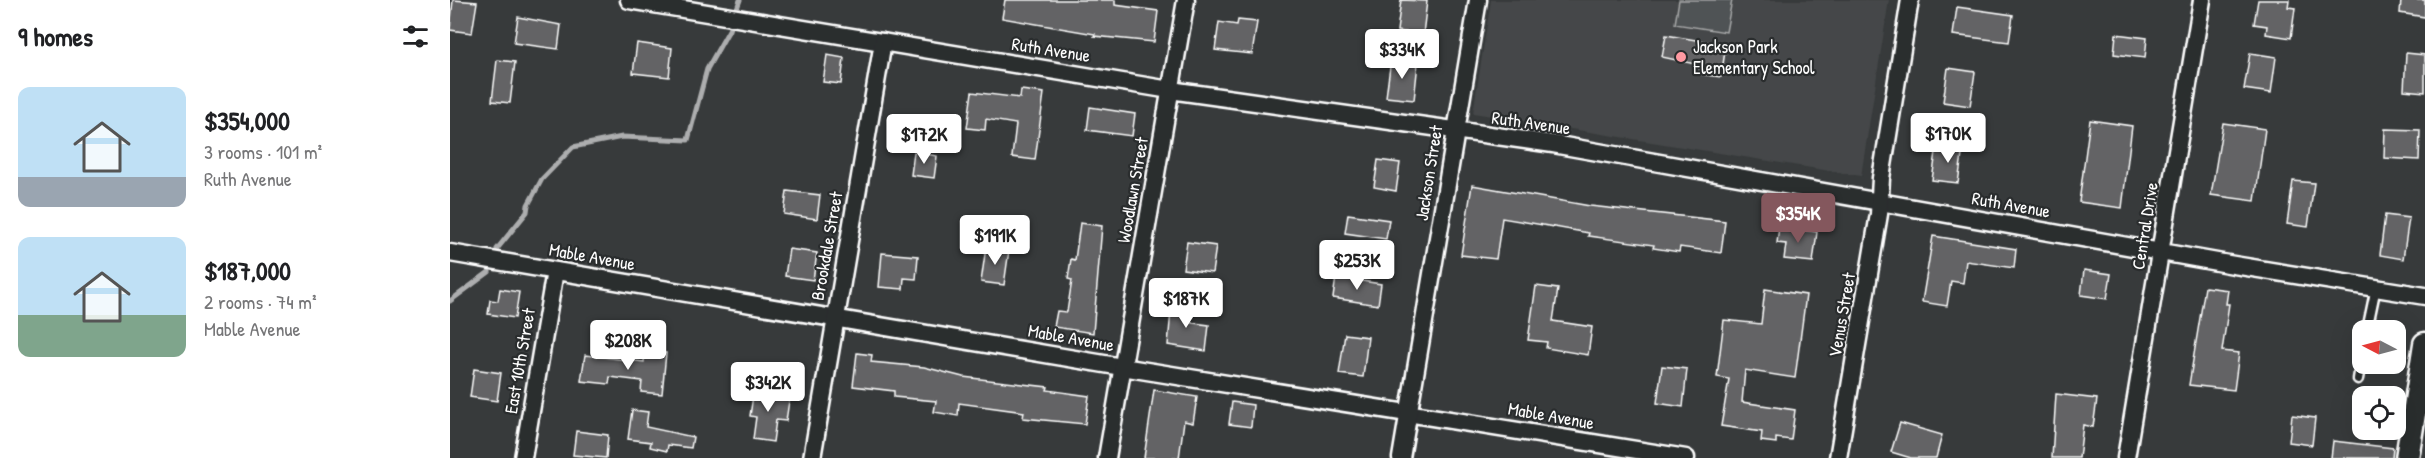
<!DOCTYPE html>
<html lang="en">
<head>
<meta charset="utf-8">
<style>
  body { margin:0; font-family:"Patrick Hand",sans-serif; background:#f2f2f2; color:#202124; height:100vh; display:flex; flex-direction:column; font-size:22px; white-space:nowrap }
  * { box-sizing:border-box; margin:0 }
  p { font-size:20px; color:#757577 }
  .icon { flex:none; width:33px; height:33px; fill:none; stroke:currentColor; stroke-width:2; stroke-linecap:round; stroke-linejoin:round }
  .map { position:relative; flex:1; overflow:hidden }
  .sheet { display:flex; flex-direction:column; background:#fff; width:450px }
  .sheet>* { flex:none }
  .needle { width:39px; rotate:276deg }
  .buttons { position:absolute; left:1902px; top:320px; display:grid; gap:12px }
  .buttons a { display:grid; place-items:center; width:54px; height:54px; border-radius:12px; background:#fff; box-shadow:0 6px 24px #0002; font-size:30px }
  .price { position:absolute; translate:-50% -51px; padding:0 14px; border-radius:6px; background:#fff; color:#222; font-size:20px; line-height:39px; filter:drop-shadow(0 2px 3px #0008) }
  .price::after { content:''; position:absolute; left:50%; top:36px; width:18px; height:14px; margin-left:-9px; background:inherit; clip-path:polygon(0 0,100% 0,50% 100%) }
  .price.active { background:#84575d; color:#fff }
  ul { padding:0; list-style:none }
  li { display:flex; align-items:center; gap:18px; height:150px; padding:0 18px }
  li span { display:grid; place-items:center; flex:none; width:168px; height:120px; border-radius:12px; color:#555 }
  li>.icon { margin-inline-start:auto }
  span .icon { width:72px; height:72px; fill:#fffc; stroke-width:1 }
  li b { font-size:26px }
  h2 { display:flex; justify-content:space-between; align-items:center; height:72px; padding:0 18px; font-size:26px }
  main { display:flex; flex:1; min-height:0 }
  .map>svg:first-child { display:block }
  .built { fill:#444748 }
  .garden { fill:#505354; stroke:#a8a9aa; stroke-width:1.5 }
  .lines { fill:none; stroke-linecap:round; stroke-linejoin:round }
  .stream { stroke:#adaeaf; stroke-width:5 }
  .building { fill:#636465; stroke:#fff; stroke-width:1.5 }
  .service-casing { stroke:#fff; stroke-width:13 }
  .minor-casing { stroke:#fff; stroke-width:21 }
  .secondary-casing { stroke:#fff; stroke-width:27 }
  .service { stroke:#2a2d2e; stroke-width:8 }
  .minor { stroke:#2a2d2e; stroke-width:16 }
  .secondary { stroke:#2a2d2e; stroke-width:22 }
  .poi-dot { fill:#ff9aa2; stroke:#2a2d2e; stroke-width:2 }
  .labels { text-anchor:middle; stroke-width:4.5; stroke-linejoin:round; paint-order:stroke }
  .poi-label { font-size:18px; fill:#fff; stroke:#2a2d2e; text-anchor:start }
  .street-label { font-size:18px; fill:#fff; stroke:#2a2d2e }
</style>
</head>
<body>
<main>
<section class="sheet">
<h2>9 homes<svg class="icon" aria-label="filters" viewBox="0 0 24 24"><path d="M4 7h16M4 17h16"/><circle cx="9" cy="7" r="2"/><circle cx="15" cy="17" r="2"/></svg></h2>
<ul>
<li><span style="background:linear-gradient(#bfe0f5 75%,#9aa5b1 0)"><svg class="icon" aria-label="home" viewBox="0 0 24 24"><path d="M3 11l9-7 9 7M6 9v11h12V9"/></svg></span><div><b>$354,000</b><p>3 rooms · 101 m²</p><p>Ruth Avenue</p></div></li>
<li><span style="background:linear-gradient(#bfe0f5 65%,#7fa58c 0)"><svg class="icon" aria-label="home" viewBox="0 0 24 24"><path d="M3 11l9-7 9 7M6 9v11h12V9"/></svg></span><div><b>$187,000</b><p>2 rooms · 74 m²</p><p>Mable Avenue</p></div></li>
</ul>
</section>
<div class="map">
<svg width="1975" height="458" viewBox="0 0 1975 458">
  <rect width="100%" height="100%" fill="#373a3b"/>
  <filter id="ink" filterUnits="userSpaceOnUse"><feTurbulence type="fractalNoise" baseFrequency=".0167" numOctaves="2"/><feDisplacementMap in="SourceGraphic" scale="12" xChannelSelector="R" yChannelSelector="G"/><feConvolveMatrix kernelMatrix="1 2 1 2 8 2 1 2 1" color-interpolation-filters="sRGB"/></filter>
  <g filter="url(#ink)">
    <!-- built -->
    <path class="built" d="M 1041,0 L 1439,0 L 1411,176 L 1023,113 Z"/>
    <!-- garden -->
    <path class="garden" d="M 1229,0 L 1282,0 L 1276,32 L 1225,24 Z"/>
    <g class="lines">
      <!-- stream -->
      <g class="stream">
        <path d="M 47,249 L 77,212 L 78,205 L 92,179 L 123,147 L 172,137 L 238,140 L 257,69 L 279,30 L 290,0"/>
        <path d="M 0,301 L 39,272"/>
      </g>
    </g>
    <!-- building -->
    <g class="building">
      <path d="M 3,0 L 27,2 L 22,33 L 0,30 Z"/>
      <path d="M 555,0 L 665,0 L 665,5 L 708,11 L 704,42 L 644,36 L 645,34 L 552,18 Z"/>
      <path d="M 951,0 L 977,1 L 973,34 L 947,31 Z"/>
      <path d="M 1808,0 L 1839,0 L 1838,7 L 1845,8 L 1841,38 L 1816,34 L 1817,26 L 1804,24 Z"/>
      <path d="M 1951,0 L 1975,0 L 1975,17 L 1950,13 Z"/>
      <path d="M 1507,7 L 1563,15 L 1559,42 L 1503,35 Z"/>
      <path d="M 68,17 L 111,25 L 108,49 L 64,43 Z"/>
      <path d="M 788,20 L 807,22 L 802,54 L 765,50 L 769,22 L 787,25 Z"/>
      <path d="M 1666,34 L 1697,38 L 1695,58 L 1664,54 Z"/>
      <path d="M 1216,35 L 1276,45 L 1271,77 L 1249,74 L 1250,65 L 1212,57 Z"/>
      <path d="M 187,43 L 222,48 L 219,77 L 183,73 Z"/>
      <path d="M 1800,53 L 1826,57 L 1821,93 L 1794,89 Z"/>
      <path d="M 1956,53 L 1975,55 L 1975,92 L 1954,90 Z"/>
      <path d="M 377,55 L 394,58 L 391,84 L 373,82 Z"/>
      <path d="M 941,59 L 968,63 L 964,100 L 936,97 Z"/>
      <path d="M 47,60 L 65,62 L 60,103 L 42,101 Z"/>
      <path d="M 1498,68 L 1525,72 L 1520,106 L 1493,102 Z"/>
      <path d="M 571,90 L 594,93 L 585,160 L 562,157 L 566,124 L 536,119 L 535,130 L 517,128 L 522,92 L 570,98 Z"/>
      <path d="M 640,107 L 685,114 L 682,136 L 637,130 Z"/>
      <path d="M 1640,120 L 1682,126 L 1672,208 L 1629,202 Z"/>
      <path d="M 1773,123 L 1815,129 L 1805,201 L 1761,195 Z"/>
      <path d="M 1935,129 L 1970,130 L 1969,160 L 1934,158 Z"/>
      <path d="M 1487,145 L 1513,148 L 1508,183 L 1482,180 Z"/>
      <path d="M 464,152 L 487,156 L 484,178 L 461,175 Z"/>
      <path d="M 928,160 L 950,163 L 946,191 L 924,187 Z"/>
      <path d="M 1843,181 L 1864,183 L 1858,227 L 1837,224 Z"/>
      <path d="M 1022,185 L 1140,206 L 1275,221 L 1271,253 L 1230,247 L 1229,252 L 1203,248 L 1204,245 L 1138,236 L 1139,233 L 1052,218 L 1046,259 L 1011,255 Z"/>
      <path d="M 337,191 L 370,195 L 367,219 L 334,214 Z"/>
      <path d="M 898,214 L 939,220 L 936,239 L 895,233 Z"/>
      <path d="M 1935,215 L 1959,218 L 1953,259 L 1930,255 Z"/>
      <path d="M 630,223 L 652,226 L 643,333 L 604,327 L 607,311 L 617,312 L 622,280 L 618,279 L 621,259 L 625,260 Z"/>
      <path d="M 1329,227 L 1367,232 L 1363,262 L 1334,259 L 1336,244 L 1327,243 Z"/>
      <path d="M 1483,236 L 1566,249 L 1564,268 L 1516,261 L 1513,283 L 1501,281 L 1497,306 L 1472,302 Z"/>
      <path d="M 737,242 L 766,246 L 762,273 L 733,269 Z"/>
      <path d="M 536,247 L 559,250 L 554,285 L 531,282 Z"/>
      <path d="M 339,249 L 367,253 L 363,280 L 335,276 Z"/>
      <path d="M 432,253 L 468,256 L 466,279 L 454,278 L 453,289 L 429,287 Z"/>
      <path d="M 1634,270 L 1661,274 L 1657,299 L 1631,295 Z"/>
      <path d="M 886,277 L 931,284 L 928,305 L 883,298 Z"/>
      <path d="M 1086,286 L 1108,289 L 1103,321 L 1142,327 L 1138,355 L 1096,348 L 1097,342 L 1078,340 Z"/>
      <path d="M 1755,287 L 1778,290 L 1776,304 L 1779,304 L 1772,351 L 1789,353 L 1784,390 L 1739,385 Z"/>
      <path d="M 50,289 L 69,292 L 65,318 L 38,314 L 40,300 L 48,301 Z"/>
      <path d="M 1315,289 L 1356,295 L 1345,378 L 1295,370 L 1292,402 L 1345,410 L 1341,440 L 1326,438 L 1326,443 L 1311,441 L 1312,432 L 1271,426 L 1279,379 L 1267,377 L 1274,320 L 1311,324 Z"/>
      <path d="M 722,299 L 739,301 L 736,322 L 759,325 L 756,351 L 718,345 Z"/>
      <path d="M 895,334 L 918,337 L 913,377 L 889,374 Z"/>
      <path d="M 195,351 L 216,353 L 212,394 L 191,392 L 192,381 L 160,377 L 159,384 L 131,381 L 135,355 L 194,362 Z"/>
      <path d="M 407,353 L 422,355 L 421,362 L 474,367 L 513,377 L 598,387 L 597,390 L 639,396 L 635,424 L 573,418 L 574,412 L 509,403 L 508,416 L 484,412 L 486,401 L 444,397 L 444,391 L 403,386 Z"/>
      <path d="M 1212,366 L 1237,369 L 1233,407 L 1207,403 Z"/>
      <path d="M 24,369 L 51,373 L 47,401 L 20,397 Z"/>
      <path d="M 304,389 L 340,394 L 336,421 L 326,420 L 323,442 L 303,439 L 306,417 L 300,416 Z"/>
      <path d="M 704,390 L 747,397 L 743,423 L 734,421 L 729,458 L 694,458 Z"/>
      <path d="M 1606,394 L 1647,399 L 1643,427 L 1633,425 L 1629,458 L 1602,458 Z"/>
      <path d="M 782,402 L 803,405 L 801,427 L 779,424 Z"/>
      <path d="M 182,410 L 198,412 L 196,427 L 243,437 L 241,448 L 218,445 L 217,451 L 200,447 L 201,442 L 178,439 Z"/>
      <path d="M 1842,415 L 1865,418 L 1862,445 L 1839,442 Z"/>
      <path d="M 1450,423 L 1492,435 L 1486,458 L 1461,458 L 1441,452 Z"/>
      <path d="M 126,431 L 158,435 L 156,458 L 123,455 Z"/>
      <path d="M 1883,441 L 1943,448 L 1942,458 L 1881,458 Z"/>
    </g>
    <g class="lines">
      <!-- service casing -->
      <g class="service-casing">
        <g id="service">
          <path d="M 1917,330 L 1926,287"/>
          <path d="M 1908,379 L 1912,356"/>
        </g>
      </g>
      <!-- minor casing -->
      <g class="minor-casing">
        <g id="minor">
          <path d="M 179,0 L 720,90 L 1103,144 L 1784,265 L 1975,296"/>
          <path d="M 0,253 L 672,367 L 1236,458"/>
          <path d="M 73,458 L 105,271"/>
          <path d="M 362,458 L 433,42"/>
          <path d="M 657,458 L 736,0"/>
          <path d="M 951,458 L 1028,0"/>
          <path d="M 1388,458 L 1429,214 L 1431,178 L 1460,0"/>
          <path d="M 1676,458 L 1752,0"/>
        </g>
      </g>
      <!-- secondary casing -->
      <g class="secondary-casing">
        <path id="secondary" d="M 1957,458 L 1975,344"/>
      </g>
      <!-- service -->
      <use href="#service" class="service"/>
      <!-- minor -->
      <use href="#minor" class="minor"/>
      <!-- secondary -->
      <use href="#secondary" class="secondary"/>
    </g>
  </g>
  <!-- markers -->
  <circle class="poi-dot" cx="1231" cy="57" r="6"/>
  <g class="labels">
    <!-- poi labels -->
    <g class="poi-label">
      <text x="1243" y="53">Jackson Park<tspan x="1243" dy="21">Elementary School</tspan></text>
    </g>
    <!-- street labels -->
    <g class="street-label">
      <text transform="translate(601 50) rotate(9)" y="6">Ruth Avenue</text>
      <text transform="translate(1081 123) rotate(8)" y="6">Ruth Avenue</text>
      <text transform="translate(979 173) rotate(-81)" y="6">Jackson Street</text>
      <text transform="translate(683 190) rotate(-80)" y="6">Woodlawn Street</text>
      <text transform="translate(1561 205) rotate(10)" y="6">Ruth Avenue</text>
      <text transform="translate(1695 226) rotate(-81)" y="6">Central Drive</text>
      <text transform="translate(377 246) rotate(-80)" y="6">Brookdale Street</text>
      <text transform="translate(142 257) rotate(10)" y="6">Mable Avenue</text>
      <text transform="translate(1392 315) rotate(-80)" y="6">Venus Street</text>
      <text transform="translate(621 338) rotate(10)" y="6">Mable Avenue</text>
      <text transform="translate(70 361) rotate(-80)" y="6">East 10th Street</text>
      <text transform="translate(1101 416) rotate(10)" y="6">Mable Avenue</text>
    </g>
  </g>
</svg>
<div class="buttons">
<a><svg class="needle" viewBox="-14 -14 28 28"><path d="M0-13l5 13h-10z" fill="#e53935"/><path d="M0 13l5-13h-10z" fill="#757577"/></svg></a>
<a><svg class="icon" aria-label="locate" viewBox="0 0 24 24"><circle cx="12" cy="12" r="6"/><path d="M12 2v4M12 18v4M2 12h4M18 12h4"/></svg></a>
</div>
<b class="price" style="left:952px;top:80px">$334K</b>
<b class="price" style="left:1498px;top:164px">$170K</b>
<b class="price" style="left:474px;top:165px">$172K</b>
<b class="price active" style="left:1348px;top:244px">$354K</b>
<b class="price" style="left:545px;top:266px">$191K</b>
<b class="price" style="left:907px;top:291px">$253K</b>
<b class="price" style="left:736px;top:329px">$187K</b>
<b class="price" style="left:178px;top:371px">$208K</b>
<b class="price" style="left:318px;top:413px">$342K</b>
</div>
</main>
</body>
</html>
